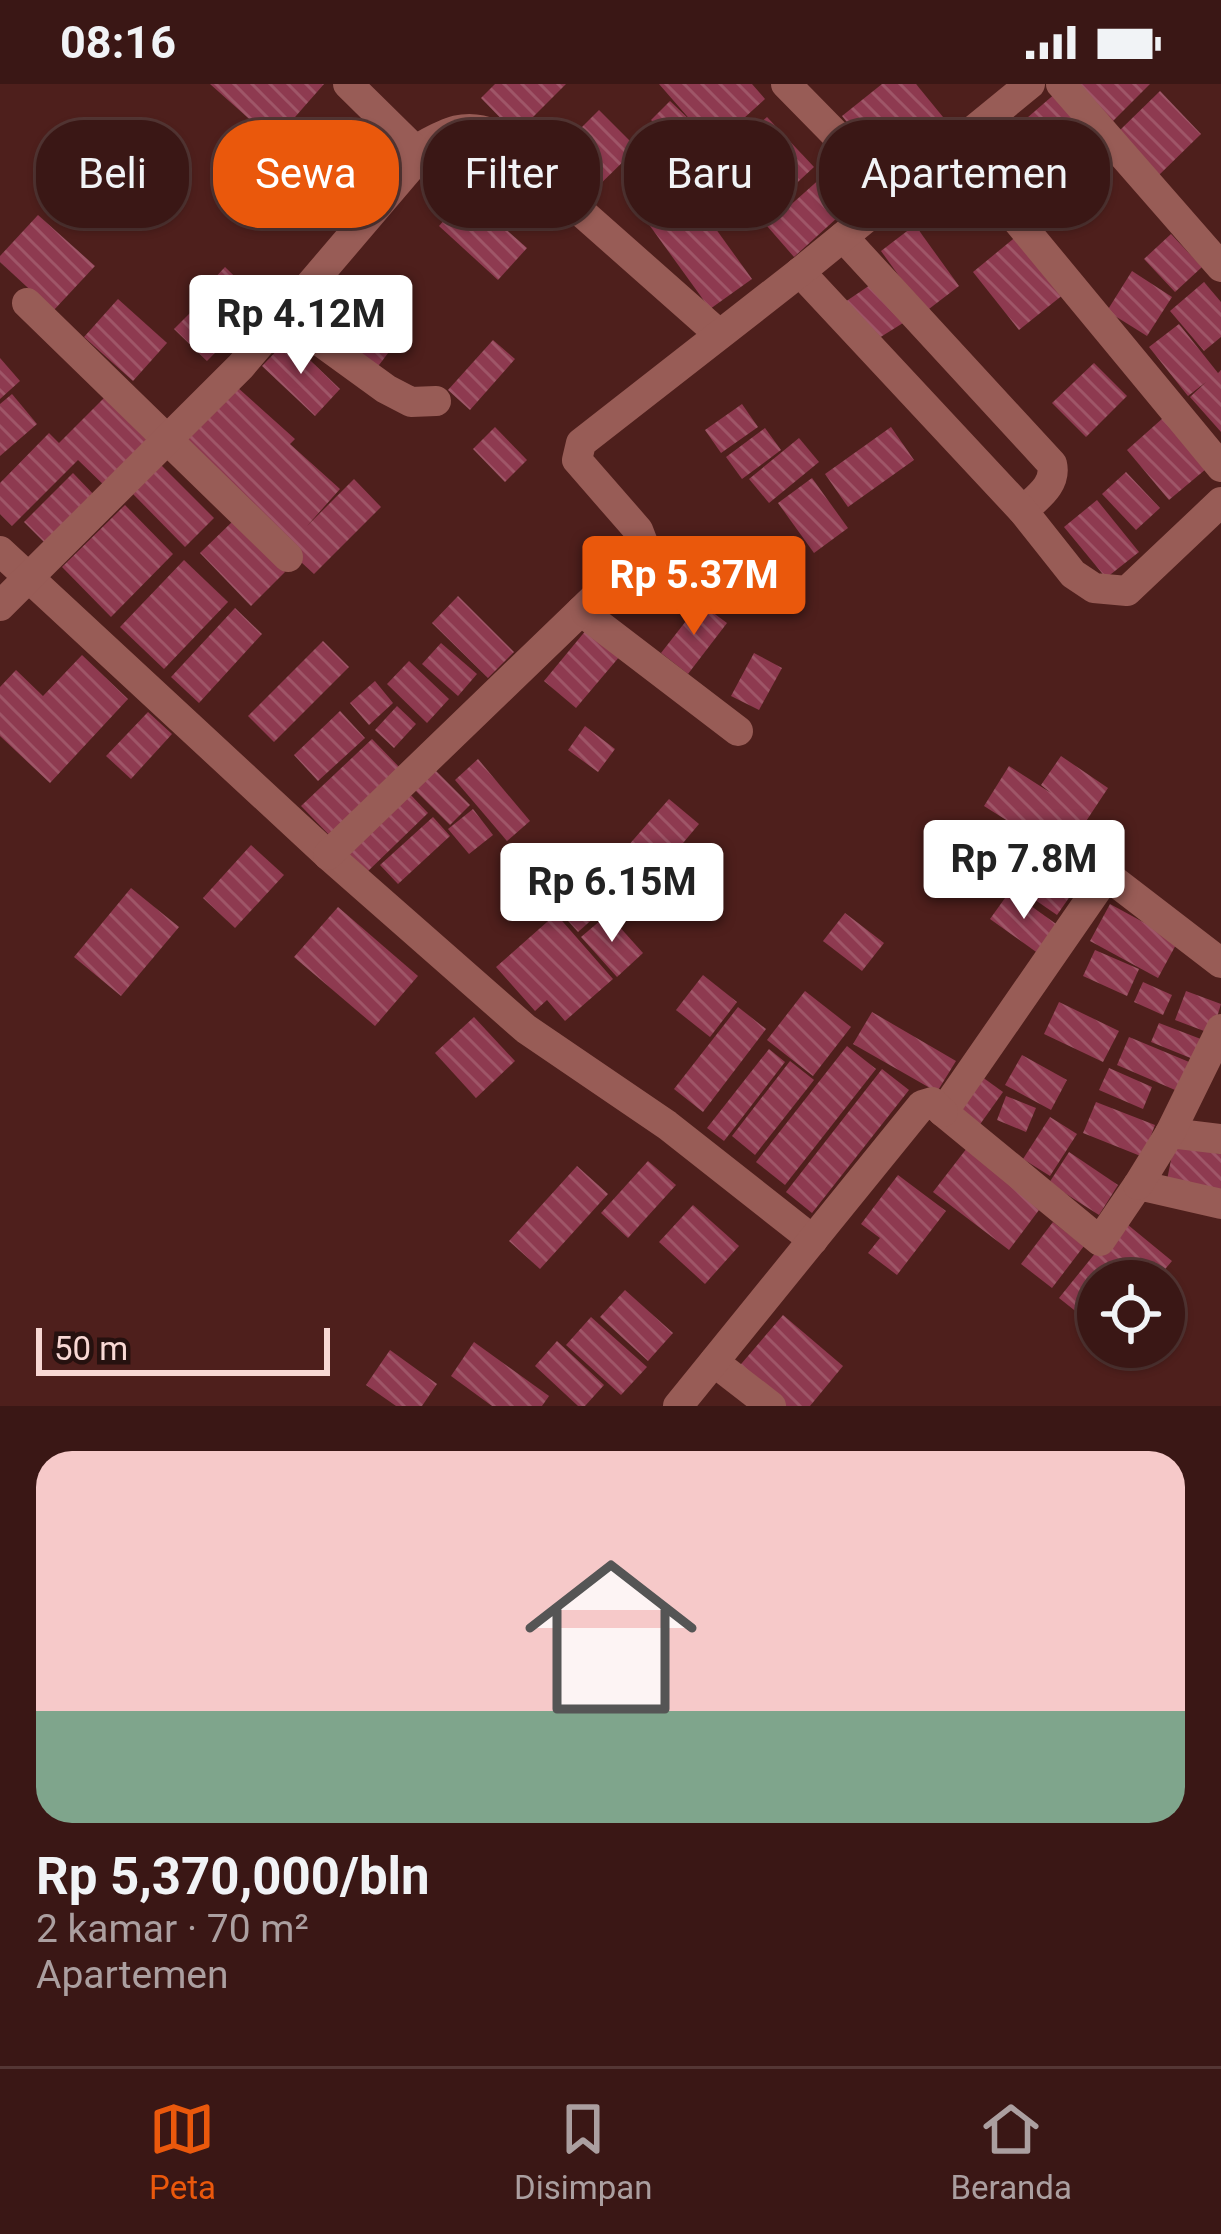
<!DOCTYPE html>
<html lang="id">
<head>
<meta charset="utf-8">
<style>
  body { margin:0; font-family:Roboto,sans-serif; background:#41201e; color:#f1f3f6; height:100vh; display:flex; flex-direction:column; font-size:45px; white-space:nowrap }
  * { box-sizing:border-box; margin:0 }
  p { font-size:39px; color:#ab9fa0 }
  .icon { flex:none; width:66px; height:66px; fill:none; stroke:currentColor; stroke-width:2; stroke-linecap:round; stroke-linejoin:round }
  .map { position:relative; height:1322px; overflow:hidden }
  .drawer { display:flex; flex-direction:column; background:#3a1715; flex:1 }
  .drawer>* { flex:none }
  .top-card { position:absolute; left:36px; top:36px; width:1149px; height:108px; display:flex; gap:24px }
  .tools { position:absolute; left:1077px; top:1176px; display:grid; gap:24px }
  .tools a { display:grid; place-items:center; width:108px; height:108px; border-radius:50%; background:#3a1715; box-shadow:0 3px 9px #0004,0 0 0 3px #543634; font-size:60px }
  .scale { position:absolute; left:36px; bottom:30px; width:294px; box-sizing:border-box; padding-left:12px; border:6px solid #f8d8d4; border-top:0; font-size:33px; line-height:42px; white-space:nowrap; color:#f8d8d4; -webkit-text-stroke:9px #26110f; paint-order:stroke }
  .price { position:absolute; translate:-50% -102px; padding:0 27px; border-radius:12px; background:#fff; color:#222; font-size:39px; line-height:78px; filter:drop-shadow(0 3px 6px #0008) }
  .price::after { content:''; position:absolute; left:50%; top:72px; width:36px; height:27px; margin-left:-18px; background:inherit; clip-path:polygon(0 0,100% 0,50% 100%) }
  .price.selected { background:#ea580c; color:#fff }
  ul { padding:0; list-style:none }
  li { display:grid; align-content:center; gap:24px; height:636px; padding:0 36px }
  li span { display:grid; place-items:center; height:372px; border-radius:36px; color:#555 }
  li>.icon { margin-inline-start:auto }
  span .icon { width:216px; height:216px; fill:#fffc; stroke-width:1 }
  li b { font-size:51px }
  .chip { padding:0 42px; border-radius:48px; background:#3a1715; box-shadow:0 3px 9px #0004,0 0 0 3px #543634; font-size:42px; line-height:108px }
  .chip.selected { background:#ea580c; color:#fff }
  .status { display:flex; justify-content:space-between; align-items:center; height:84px; padding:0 60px; background:#3a1715; direction:ltr }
  .status svg { height:33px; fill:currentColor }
  .tabs { display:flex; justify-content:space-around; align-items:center; height:168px; border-top:3px solid #543634; background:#3a1715; font-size:33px; color:#ab9fa0 }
  .tabs a { display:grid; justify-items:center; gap:6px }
  .tabs .selected { color:#ea580c }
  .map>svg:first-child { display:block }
  .building { fill:url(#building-back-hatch) }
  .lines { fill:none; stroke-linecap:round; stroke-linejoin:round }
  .minor { stroke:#985c56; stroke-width:30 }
</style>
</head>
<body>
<div class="status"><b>08:16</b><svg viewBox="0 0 49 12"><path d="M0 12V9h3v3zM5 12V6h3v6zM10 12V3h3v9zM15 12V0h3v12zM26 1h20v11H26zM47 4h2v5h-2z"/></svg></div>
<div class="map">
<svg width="1221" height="1322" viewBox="0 0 1221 1322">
  <defs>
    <pattern id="building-back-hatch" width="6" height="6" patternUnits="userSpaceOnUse" patternTransform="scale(3)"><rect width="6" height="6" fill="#8e3a50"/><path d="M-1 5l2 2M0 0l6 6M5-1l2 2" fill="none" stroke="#9f5668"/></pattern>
  </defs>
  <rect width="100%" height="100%" fill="#4e1f1c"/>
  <!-- building -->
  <g class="building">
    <path d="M 210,0 L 324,0 L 274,57 Z"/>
    <path d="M 495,0 L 566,0 L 516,50 L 481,14 Z"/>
    <path d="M 659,0 L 752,0 L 765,15 L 713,62 L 699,46 L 681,65 L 651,36 L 670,17 L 693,39 Z"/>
    <path d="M 882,0 L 916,0 L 952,44 L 892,93 L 842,32 Z"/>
    <path d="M 1071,0 L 1150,0 L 1110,40 Z"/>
    <path d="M 1160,7 L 1201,50 L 1159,91 L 1118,48 Z"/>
    <path d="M 1057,8 L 1090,48 L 1031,99 L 997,60 Z"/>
    <path d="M 599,26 L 637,64 L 584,116 L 547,78 Z"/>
    <path d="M 767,33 L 814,83 L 786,109 L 739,58 Z"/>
    <path d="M 475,57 L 518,94 L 496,120 L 454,81 Z"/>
    <path d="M 832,84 L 859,114 L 794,173 L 767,142 Z"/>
    <path d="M 747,86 L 768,107 L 744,131 L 723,109 Z"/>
    <path d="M 687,105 L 752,195 L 710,225 L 645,135 Z"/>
    <path d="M 467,111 L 527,164 L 498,196 L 439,142 Z"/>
    <path d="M 38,131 L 95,182 L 53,227 L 0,178 L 0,172 Z"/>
    <path d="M 915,141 L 959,202 L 925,228 L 881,167 Z"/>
    <path d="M 1171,150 L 1202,183 L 1175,208 L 1144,175 Z"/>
    <path d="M 1018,151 L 1064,210 L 1019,246 L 973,188 Z"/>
    <path d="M 225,183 L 263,220 L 207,277 L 174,245 L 203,216 L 198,212 Z"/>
    <path d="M 1132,187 L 1172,213 L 1147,252 L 1107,227 Z"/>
    <path d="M 876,197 L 903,239 L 871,259 L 845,218 Z"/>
    <path d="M 1204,198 L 1221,218 L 1221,253 L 1204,267 L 1170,227 Z"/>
    <path d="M 369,214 L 407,244 L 376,285 L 337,255 Z"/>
    <path d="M 118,215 L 167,259 L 133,297 L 84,253 Z"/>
    <path d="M 1179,240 L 1218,289 L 1221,286 L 1221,348 L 1190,313 L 1206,298 L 1188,312 L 1149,263 Z"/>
    <path d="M 288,255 L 340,305 L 315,332 L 262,282 Z"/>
    <path d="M 493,256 L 515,275 L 470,326 L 448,306 Z"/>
    <path d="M 0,274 L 20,297 L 0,315 Z"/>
    <path d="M 1094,279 L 1127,312 L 1086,353 L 1052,319 Z"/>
    <path d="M 237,303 L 295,355 L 290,360 L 340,405 L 307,442 L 354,395 L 381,423 L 314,490 L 177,364 Z"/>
    <path d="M 12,310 L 37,340 L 0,372 L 0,320 Z"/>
    <path d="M 106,312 L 153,359 L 108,405 L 78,376 L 12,442 L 0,430 L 0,399 L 49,349 L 59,359 Z"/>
    <path d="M 742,320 L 758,343 L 721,369 L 705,346 Z"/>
    <path d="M 1163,334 L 1206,385 L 1169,416 L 1127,366 Z"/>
    <path d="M 495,343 L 527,376 L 505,398 L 473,365 Z"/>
    <path d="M 891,343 L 914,376 L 848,423 L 825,390 Z"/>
    <path d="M 765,344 L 781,366 L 742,395 L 726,373 Z"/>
    <path d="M 799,354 L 819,378 L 769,419 L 749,395 Z"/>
    <path d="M 161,381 L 214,434 L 185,463 L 132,409 Z"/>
    <path d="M 1126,388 L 1160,424 L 1136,446 L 1102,410 Z"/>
    <path d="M 73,389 L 98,415 L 50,464 L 24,438 Z"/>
    <path d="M 812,394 L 848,444 L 814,469 L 778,419 Z"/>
    <path d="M 1097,416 L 1139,468 L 1106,494 L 1064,443 Z"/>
    <path d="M 125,421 L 173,470 L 111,533 L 62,483 Z"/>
    <path d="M 234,436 L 285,488 L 251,522 L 200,469 Z"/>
    <path d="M 184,476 L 228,518 L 164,585 L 120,543 Z"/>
    <path d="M 458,512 L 514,568 L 488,594 L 432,539 Z"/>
    <path d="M 700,519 L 727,539 L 688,590 L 661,569 Z"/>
    <path d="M 235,524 L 262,550 L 199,619 L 171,593 Z"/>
    <path d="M 587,545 L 620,572 L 576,624 L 544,597 Z"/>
    <path d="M 323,557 L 349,583 L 274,658 L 248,632 Z"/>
    <path d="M 441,559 L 477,590 L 458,612 L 422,580 Z"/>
    <path d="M 754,569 L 782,584 L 759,626 L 731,612 Z"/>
    <path d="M 82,571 L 128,615 L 50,699 L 0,652 L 0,603 L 16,586 L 43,612 Z"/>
    <path d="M 409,577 L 449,615 L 427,639 L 387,600 Z"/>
    <path d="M 375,597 L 393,619 L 369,641 L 350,619 Z"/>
    <path d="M 397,622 L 416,640 L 394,664 L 375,646 Z"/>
    <path d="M 340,627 L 365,654 L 318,697 L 294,671 Z"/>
    <path d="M 148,628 L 172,650 L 131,695 L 106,672 Z"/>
    <path d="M 585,642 L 615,665 L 598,688 L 568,666 Z"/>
    <path d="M 372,655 L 404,688 L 334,756 L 301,722 Z"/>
    <path d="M 1061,672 L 1108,704 L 1063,772 L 984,722 L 1009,682 L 1051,709 L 1041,701 Z"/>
    <path d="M 478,675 L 530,737 L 507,757 L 455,696 Z"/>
    <path d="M 432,683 L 470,721 L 450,741 L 412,703 Z"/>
    <path d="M 407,707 L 428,729 L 365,790 L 343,768 Z"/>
    <path d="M 669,715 L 699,740 L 657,790 L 627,763 Z"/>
    <path d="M 473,725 L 493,751 L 469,770 L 448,745 Z"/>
    <path d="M 433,733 L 450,752 L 398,800 L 380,781 Z"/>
    <path d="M 251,761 L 284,791 L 235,844 L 203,814 Z"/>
    <path d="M 1024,775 L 1073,808 L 1057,831 L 1009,798 Z"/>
    <path d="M 598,794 L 615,815 L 578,848 L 560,828 Z"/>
    <path d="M 131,804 L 179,843 L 121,912 L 74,873 Z"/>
    <path d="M 1010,807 L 1059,842 L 1039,870 L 990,835 Z"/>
    <path d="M 1110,820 L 1178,857 L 1158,894 L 1090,857 Z"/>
    <path d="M 338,823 L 418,892 L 375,942 L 294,873 Z"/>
    <path d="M 845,829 L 884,859 L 862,887 L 823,857 Z"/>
    <path d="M 556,830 L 613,895 L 565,937 L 547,916 L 535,927 L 496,883 Z"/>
    <path d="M 608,830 L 643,869 L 617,893 L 581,853 Z"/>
    <path d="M 1095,866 L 1139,885 L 1127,912 L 1083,892 Z"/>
    <path d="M 703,891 L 737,918 L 710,953 L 676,926 Z"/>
    <path d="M 1143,898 L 1172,911 L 1163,931 L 1134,918 Z"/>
    <path d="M 805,907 L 851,943 L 813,992 L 767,956 Z"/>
    <path d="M 1186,907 L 1221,920 L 1212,950 L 1175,936 Z"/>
    <path d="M 1059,918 L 1119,947 L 1103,978 L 1044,950 Z"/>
    <path d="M 738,923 L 766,945 L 703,1028 L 674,1005 Z"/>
    <path d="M 872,928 L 956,977 L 937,1008 L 853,960 Z"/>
    <path d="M 474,933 L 515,977 L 476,1014 L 435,969 Z"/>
    <path d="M 1159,939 L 1206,957 L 1198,977 L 1151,958 Z"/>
    <path d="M 1129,953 L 1194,980 L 1182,1009 L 1117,981 Z"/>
    <path d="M 847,962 L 876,985 L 785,1101 L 756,1078 Z"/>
    <path d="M 769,965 L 785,978 L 724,1057 L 707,1044 Z"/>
    <path d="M 1022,971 L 1067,996 L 1051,1026 L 1005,1001 Z"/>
    <path d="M 790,977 L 814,996 L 755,1071 L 732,1052 Z"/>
    <path d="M 1109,984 L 1152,1003 L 1143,1025 L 1099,1006 Z"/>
    <path d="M 882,985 L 909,1006 L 812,1129 L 786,1108 Z"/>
    <path d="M 978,990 L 1003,1008 L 976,1046 L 951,1030 Z"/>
    <path d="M 1006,1012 L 1036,1024 L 1026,1048 L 997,1036 Z"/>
    <path d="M 1096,1018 L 1155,1041 L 1143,1073 L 1083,1049 Z"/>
    <path d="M 1050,1033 L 1077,1050 L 1050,1092 L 1023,1075 Z"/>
    <path d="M 1174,1061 L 1221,1070 L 1221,1107 L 1167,1096 Z"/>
    <path d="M 967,1064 L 1042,1122 L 1009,1166 L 933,1108 Z"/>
    <path d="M 1069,1068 L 1118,1101 L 1099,1131 L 1049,1099 Z"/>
    <path d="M 648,1077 L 676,1101 L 628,1154 L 601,1129 Z"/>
    <path d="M 577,1082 L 608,1110 L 540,1185 L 509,1157 Z"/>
    <path d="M 898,1091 L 946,1127 L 897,1191 L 868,1169 L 880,1154 L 861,1140 Z"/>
    <path d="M 693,1121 L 739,1162 L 705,1200 L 659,1158 Z"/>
    <path d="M 1122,1136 L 1172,1177 L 1155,1197 L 1098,1197 L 1098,1245 L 1059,1214 Z"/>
    <path d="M 1053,1138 L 1084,1162 L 1052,1204 L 1021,1180 Z"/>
    <path d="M 625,1206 L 673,1249 L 648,1277 L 600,1233 Z"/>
    <path d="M 783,1231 L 843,1282 L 810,1322 L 778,1322 L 736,1286 Z"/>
    <path d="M 591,1233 L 647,1283 L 621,1311 L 566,1261 Z"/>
    <path d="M 557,1257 L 604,1301 L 585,1322 L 578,1322 L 535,1282 Z"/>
    <path d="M 474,1258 L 549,1312 L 542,1322 L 492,1322 L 451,1292 Z"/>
    <path d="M 390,1266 L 437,1300 L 422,1322 L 396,1322 L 366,1301 Z"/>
  </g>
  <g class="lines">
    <!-- minor -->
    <g class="minor">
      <path d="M 786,0 L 894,110"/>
      <path d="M 1061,0 L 1221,183"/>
      <path d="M 954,60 L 1221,383"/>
      <path d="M 415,66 C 443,51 462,37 493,50 L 719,250"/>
      <path d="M 843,153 L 1052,380 C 1057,401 1036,414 1023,427"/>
      <path d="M 800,188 L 1023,427 L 1073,490 L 1094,504 L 1127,507 L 1221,418"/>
      <path d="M 27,219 L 288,473"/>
      <path d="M 284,231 L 386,305 L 411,318 L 436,317"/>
      <path d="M 0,467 L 328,771 L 526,945 L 667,1041 L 813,1156"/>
      <path d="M 0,522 L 241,282 L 413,80 L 415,66 L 348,0"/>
      <path d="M 581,527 L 738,647"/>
      <path d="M 328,771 L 640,470 L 643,459 L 638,446 L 577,376 L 581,359 L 800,188 L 1030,0"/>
      <path d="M 1221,879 L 1113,796 L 1105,794 L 943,1028 L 1100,1157 L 1138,1101 L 1221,1120"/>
      <path d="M 1170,1049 L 1221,1055"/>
      <path d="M 1138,1101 L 1170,1049 L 1221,945"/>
      <path d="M 714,1278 L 771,1322"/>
      <path d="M 678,1322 L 922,1021 L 932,1018 L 943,1028"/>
    </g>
  </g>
</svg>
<div class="tools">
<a><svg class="icon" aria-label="locate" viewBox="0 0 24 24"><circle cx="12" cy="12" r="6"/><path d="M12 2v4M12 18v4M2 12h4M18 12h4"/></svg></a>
</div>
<div class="scale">50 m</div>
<b class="price" style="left:301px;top:293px">Rp 4.12M</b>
<b class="price selected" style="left:694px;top:554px">Rp 5.37M</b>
<b class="price" style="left:1024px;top:838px">Rp 7.8M</b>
<b class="price" style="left:612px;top:861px">Rp 6.15M</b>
<div class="top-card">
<a class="chip">Beli</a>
<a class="chip selected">Sewa</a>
<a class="chip">Filter</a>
<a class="chip">Baru</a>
<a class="chip">Apartemen</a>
</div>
</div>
<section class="drawer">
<ul>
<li><span style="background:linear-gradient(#f6c9c9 70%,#7fa58c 0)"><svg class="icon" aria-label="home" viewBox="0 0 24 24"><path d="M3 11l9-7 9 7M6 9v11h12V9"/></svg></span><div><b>Rp 5,370,000/bln</b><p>2 kamar · 70 m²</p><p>Apartemen</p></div></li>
</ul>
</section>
<nav class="tabs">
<a class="selected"><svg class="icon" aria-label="map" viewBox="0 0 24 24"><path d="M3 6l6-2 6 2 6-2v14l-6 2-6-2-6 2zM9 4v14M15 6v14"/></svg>Peta</a>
<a><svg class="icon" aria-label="saved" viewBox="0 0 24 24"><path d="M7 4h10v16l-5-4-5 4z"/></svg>Disimpan</a>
<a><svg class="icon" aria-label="home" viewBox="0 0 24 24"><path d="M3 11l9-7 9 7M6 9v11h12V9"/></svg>Beranda</a>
</nav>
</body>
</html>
